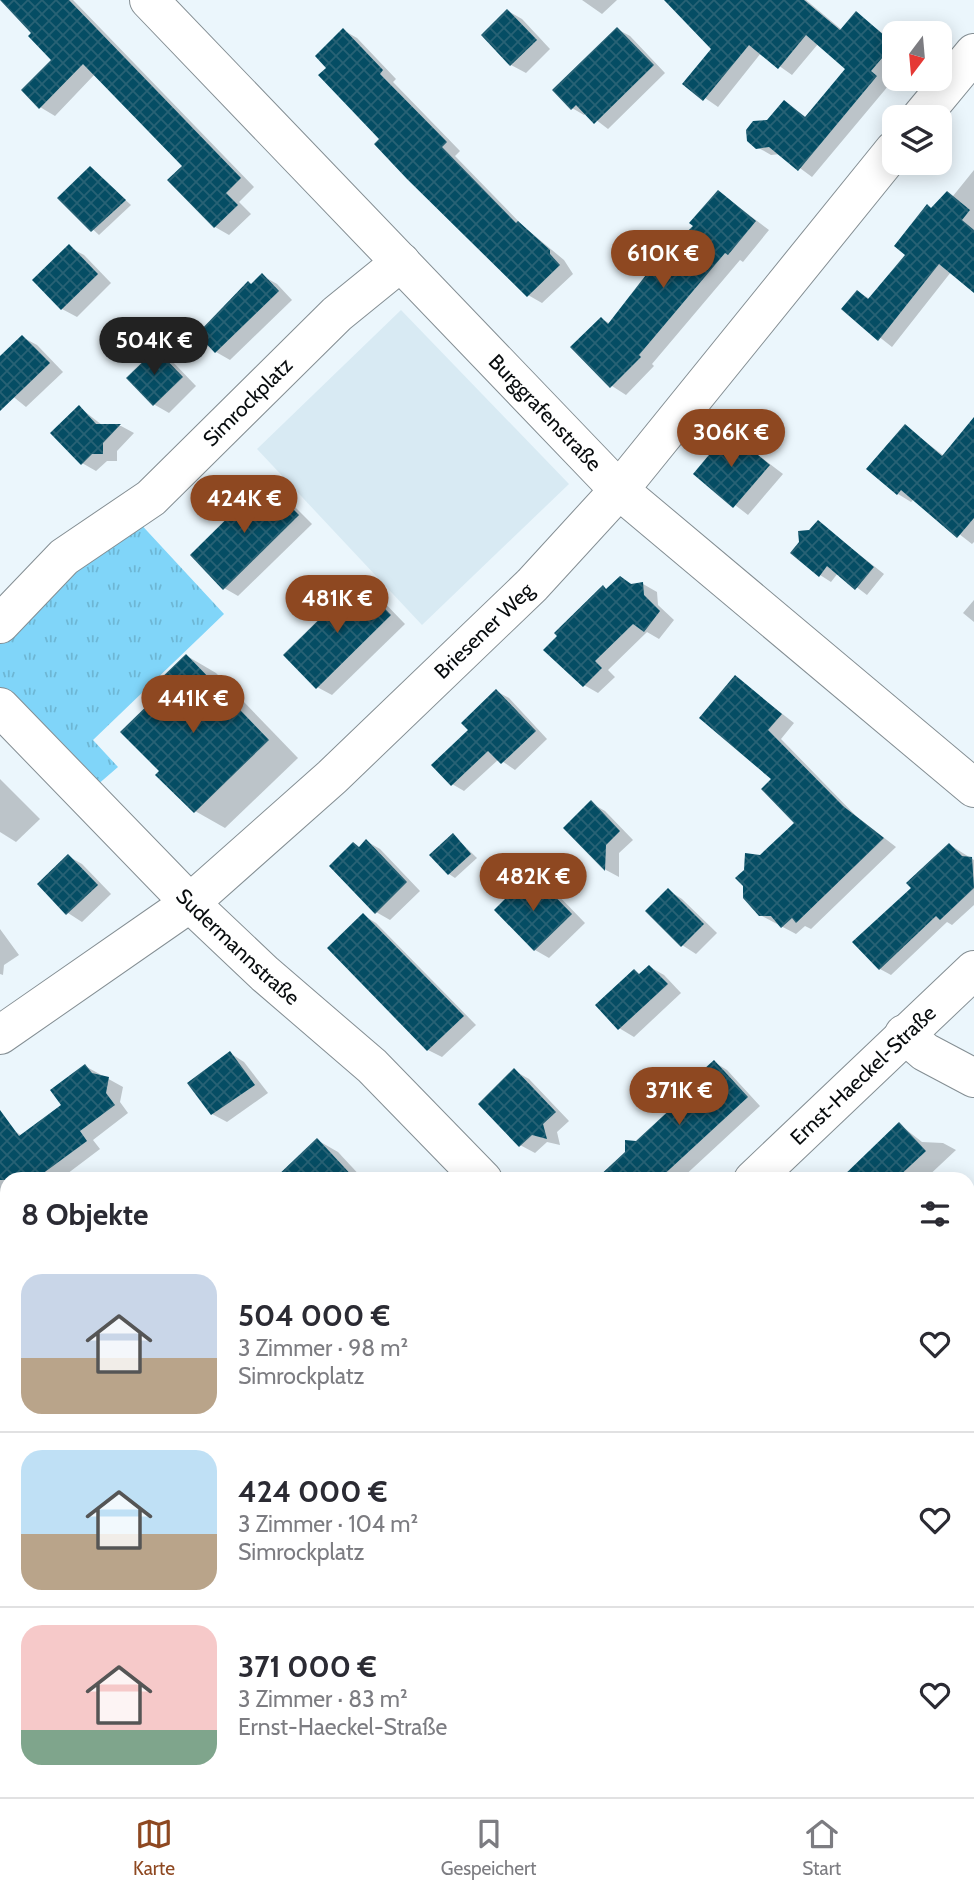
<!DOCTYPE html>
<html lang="de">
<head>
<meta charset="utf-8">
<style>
  body { margin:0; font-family:Cabin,sans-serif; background:#f2f2f3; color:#2b2b33; height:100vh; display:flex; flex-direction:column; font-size:26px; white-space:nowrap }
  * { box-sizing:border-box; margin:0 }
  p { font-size:23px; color:#7c7c81 }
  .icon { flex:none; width:38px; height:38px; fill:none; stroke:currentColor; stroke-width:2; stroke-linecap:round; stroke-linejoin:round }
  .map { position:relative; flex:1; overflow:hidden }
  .drawer { position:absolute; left:0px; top:1172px; width:975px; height:625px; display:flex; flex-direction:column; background:#fff; border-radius:21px 21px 0 0; box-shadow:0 4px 18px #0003 }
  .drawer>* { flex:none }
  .needle { width:46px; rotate:196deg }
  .controls { position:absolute; left:882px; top:21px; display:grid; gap:14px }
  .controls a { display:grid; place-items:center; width:70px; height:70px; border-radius:14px; background:#fff; box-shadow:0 4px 18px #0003; font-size:35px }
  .price { position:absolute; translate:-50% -60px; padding:0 16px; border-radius:24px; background:#8e4821; color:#fff; font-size:23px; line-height:46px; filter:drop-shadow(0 2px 4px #0008) }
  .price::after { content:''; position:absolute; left:50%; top:42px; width:21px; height:16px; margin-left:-10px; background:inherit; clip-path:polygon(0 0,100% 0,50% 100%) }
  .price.active { background:#222; color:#fff }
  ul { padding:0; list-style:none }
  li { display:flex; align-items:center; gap:21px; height:175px; padding:0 21px }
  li+li { border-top:2px solid #e1e1e2 }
  li span { display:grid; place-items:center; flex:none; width:196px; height:140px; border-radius:21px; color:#555 }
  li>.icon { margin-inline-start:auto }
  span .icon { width:84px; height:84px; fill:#fffc; stroke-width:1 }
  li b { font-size:30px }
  h2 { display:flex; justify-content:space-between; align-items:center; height:84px; padding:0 21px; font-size:30px }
  .tabs { display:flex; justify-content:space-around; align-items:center; height:98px; border-top:2px solid #e1e1e2; background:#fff; font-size:19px; color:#7c7c81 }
  .tabs a { display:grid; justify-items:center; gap:4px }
  .tabs .active { color:#8e4821 }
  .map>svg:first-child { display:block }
  .built { fill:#d8eaf3 }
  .grass { fill:url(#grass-tufts) }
  .shadow { fill:#0003 }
  .building { fill:url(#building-cross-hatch) }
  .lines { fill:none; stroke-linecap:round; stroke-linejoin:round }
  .minor-casing { stroke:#848e93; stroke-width:40 }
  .path { stroke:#929b9f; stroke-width:4.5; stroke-dasharray:5 5; stroke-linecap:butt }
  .minor { stroke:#fff; stroke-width:38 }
  .labels { text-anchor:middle; stroke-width:7; stroke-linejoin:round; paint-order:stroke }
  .street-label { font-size:21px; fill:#080c0e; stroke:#ebf6fc }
</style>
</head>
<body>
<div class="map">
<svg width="974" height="1797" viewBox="0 0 974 1797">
  <defs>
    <pattern id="grass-tufts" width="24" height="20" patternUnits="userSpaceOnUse" patternTransform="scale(1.75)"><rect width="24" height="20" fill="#80d5f9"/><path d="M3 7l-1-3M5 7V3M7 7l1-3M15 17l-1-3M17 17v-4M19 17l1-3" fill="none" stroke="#6db6d4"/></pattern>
    <pattern id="building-cross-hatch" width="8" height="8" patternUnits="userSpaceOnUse" patternTransform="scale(1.75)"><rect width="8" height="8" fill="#054d64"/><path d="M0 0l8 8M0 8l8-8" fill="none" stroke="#286275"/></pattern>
  </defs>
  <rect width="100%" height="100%" fill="#ebf6fc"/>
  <!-- built -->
  <path class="built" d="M 401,310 L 569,484 L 422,625 L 257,449 Z"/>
  <!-- grass -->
  <g class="grass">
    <path d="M 136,519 L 224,614 L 93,740 L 118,767 L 96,786 L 0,688 L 0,637 Z"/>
    <path d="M 974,1627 L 974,1797 L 816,1797 L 822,1790 L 968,1790 L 968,1628 Z"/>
  </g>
  <!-- shadow -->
  <g class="shadow">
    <path d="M 2,0 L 73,0 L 254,187 L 239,202 L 251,214 L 229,235 L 215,227 L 184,166 L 95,74 L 55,116 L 40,107 L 53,60 L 34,33 Z"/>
    <path d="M 582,0 L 617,0 L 602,14 Z"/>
    <path d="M 671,0 L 806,0 L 842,30 L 856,13 L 894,42 L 894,67 L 883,80 L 889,85 L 812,177 L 781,154 L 771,155 L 757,147 L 768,122 L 784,102 L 807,118 L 848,69 L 818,44 L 792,75 L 761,53 L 718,107 L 685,84 L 713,48 Z"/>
    <path d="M 508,11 L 522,19 L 550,49 L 526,73 L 511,65 Z"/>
    <path d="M 617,29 L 630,36 L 665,73 L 608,129 L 587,113 L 584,115 L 572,108 Z"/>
    <path d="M 343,30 L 357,38 L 396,79 L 393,82 L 460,151 L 455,156 L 523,226 L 564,260 L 573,274 L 542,303 L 528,295 L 382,139 L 328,68 Z"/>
    <path d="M 90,168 L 131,205 L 99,235 L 59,198 Z"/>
    <path d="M 974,170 L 974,289 L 951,272 L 892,347 L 844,309 L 858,292 L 870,299 L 908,255 L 932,210 L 953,196 Z"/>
    <path d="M 719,192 L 769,230 L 743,262 L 740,260 L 652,364 L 654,366 L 626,395 L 612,386 L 602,319 L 609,323 L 696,226 Z"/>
    <path d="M 69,247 L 84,255 L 111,283 L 77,317 L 62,309 Z"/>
    <path d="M 263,276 L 277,284 L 292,300 L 230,360 L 216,352 Z"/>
    <path d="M 22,337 L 37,345 L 63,372 L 26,407 L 0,386 L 0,359 Z"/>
    <path d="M 156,351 L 170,359 L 196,386 L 169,413 L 155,405 L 128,378 Z"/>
    <path d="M 79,407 L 102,425 L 121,426 L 134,433 L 117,451 L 117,461 L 107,461 L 96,471 L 82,463 Z"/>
    <path d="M 974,420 L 974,542 L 972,544 L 914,499 L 911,502 L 898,494 L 905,426 L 944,456 Z"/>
    <path d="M 729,433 L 783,474 L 748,515 L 695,474 Z"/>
    <path d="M 266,483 L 280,492 L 312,524 L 238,596 L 224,588 Z"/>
    <path d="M 818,522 L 884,574 L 867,595 L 838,573 L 831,582 L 820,575 L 810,532 Z"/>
    <path d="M 621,578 L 633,585 L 643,584 L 657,592 L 658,605 L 674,620 L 659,639 L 647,632 L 608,670 L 615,677 L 598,693 L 584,685 L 608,590 Z"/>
    <path d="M 358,583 L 373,591 L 405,624 L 332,695 L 317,687 Z"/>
    <path d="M 974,600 L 974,622 L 963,613 Z"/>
    <path d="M 187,656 L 216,673 L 298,758 L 225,828 L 195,811 L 161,771 L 163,692 Z"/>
    <path d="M 735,677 L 794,723 L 781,739 L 856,816 L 896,847 L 811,929 L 805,926 L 796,934 L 760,915 L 761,856 L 797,823 L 773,778 Z"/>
    <path d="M 496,691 L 509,698 L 547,739 L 515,770 L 499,759 L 464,791 L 452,784 L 470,730 Z"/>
    <path d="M 0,779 L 40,819 L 16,842 L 0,832 Z"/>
    <path d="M 591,803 L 605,811 L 633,840 L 619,853 L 619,877 L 606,870 L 565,828 Z"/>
    <path d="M 453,835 L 477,858 L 455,878 L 449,874 Z"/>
    <path d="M 366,841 L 380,849 L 420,891 L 390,920 L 376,912 L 354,844 L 360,848 Z"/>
    <path d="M 950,845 L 974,860 L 974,905 L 952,925 L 947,922 L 891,975 L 880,969 L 913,888 Z"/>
    <path d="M 68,856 L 82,864 L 111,894 L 82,922 L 68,913 Z"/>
    <path d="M 536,879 L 550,887 L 585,923 L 549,958 L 535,950 L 525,889 Z"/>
    <path d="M 668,890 L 682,899 L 717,933 L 696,954 L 682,945 Z"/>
    <path d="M 363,915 L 376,923 L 476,1025 L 442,1057 L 428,1050 L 329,948 Z"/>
    <path d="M 0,929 L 19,955 L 4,965 L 3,975 L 0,974 Z"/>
    <path d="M 650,967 L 664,975 L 681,993 L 634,1037 L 619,1028 L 641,975 Z"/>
    <path d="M 230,1053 L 244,1062 L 268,1093 L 227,1122 L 212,1114 Z"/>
    <path d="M 714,1062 L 727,1070 L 760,1106 L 680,1180 L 597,1180 L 679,1104 Z"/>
    <path d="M 85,1066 L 123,1087 L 120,1102 L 128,1113 L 93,1140 L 100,1149 L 59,1180 L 7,1180 L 7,1200 L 0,1205 L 0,1142 L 15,1131 L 22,1136 L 63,1106 Z"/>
    <path d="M 515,1071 L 529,1079 L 569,1121 L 557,1132 L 560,1145 L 547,1142 L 535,1153 L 520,1145 Z"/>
    <path d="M 899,1124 L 922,1142 L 943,1143 L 956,1150 L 924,1180 L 841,1180 Z"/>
    <path d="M 317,1140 L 338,1152 L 364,1180 L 275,1180 Z"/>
    <path d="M 968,1200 L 974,1204 L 968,1218 Z"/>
    <path d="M 968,1441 L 974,1446 L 973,1523 L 968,1520 Z"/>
    <path d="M 7,1574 L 7,1628 L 0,1635 L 0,1581 Z"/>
    <path d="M 152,1790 L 220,1790 L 225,1797 L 143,1797 Z"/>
    <path d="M 266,1790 L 287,1790 L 279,1797 Z"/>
    <path d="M 323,1790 L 393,1790 L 398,1797 L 328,1797 Z"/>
    <path d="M 571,1790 L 605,1790 L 599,1797 L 579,1797 Z"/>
  </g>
  <!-- building -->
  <g class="building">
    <path d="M 0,0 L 69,0 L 241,178 L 226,193 L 238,205 L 214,228 L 167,180 L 182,166 L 83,64 L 39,109 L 21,90 L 51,60 L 28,36 L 31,33 Z"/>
    <path d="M 664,0 L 804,0 L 840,30 L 856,11 L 894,44 L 871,71 L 877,76 L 798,171 L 769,147 L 756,149 L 747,141 L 746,130 L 753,121 L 767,120 L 784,100 L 805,117 L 845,69 L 806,35 L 778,69 L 749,45 L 703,101 L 682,84 L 711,49 Z"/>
    <path d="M 507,9 L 537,40 L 510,66 L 481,35 Z"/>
    <path d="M 617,27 L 654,65 L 594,124 L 576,105 L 571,110 L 552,90 Z"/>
    <path d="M 343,28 L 383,70 L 380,74 L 447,142 L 442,147 L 516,223 L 518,221 L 550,250 L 550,254 L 560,265 L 527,297 L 407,179 L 374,144 L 379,139 L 318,75 L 326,68 L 315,56 Z"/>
    <path d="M 90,166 L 126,200 L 91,232 L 57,198 Z"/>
    <path d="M 718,190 L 756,221 L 728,255 L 725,253 L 639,355 L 641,357 L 610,388 L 570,347 L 601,317 L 608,324 L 656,262 L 693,226 L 689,223 Z"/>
    <path d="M 947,191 L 970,210 L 962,220 L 974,230 L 974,293 L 939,264 L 878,341 L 841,309 L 857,290 L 868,299 L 905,255 L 894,246 L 927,204 L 931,208 Z"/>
    <path d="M 69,244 L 98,274 L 61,310 L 32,280 Z"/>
    <path d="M 262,273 L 279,291 L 215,353 L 197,334 L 248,281 L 251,284 Z"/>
    <path d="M 22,335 L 50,363 L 0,411 L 0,356 Z"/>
    <path d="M 156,349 L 183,377 L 153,406 L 126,378 Z"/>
    <path d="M 79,405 L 96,424 L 121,424 L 103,443 L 103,454 L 92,454 L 81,465 L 50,433 Z"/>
    <path d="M 974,417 L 974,518 L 957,538 L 901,490 L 897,495 L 866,469 L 905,424 L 942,456 Z"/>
    <path d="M 729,431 L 770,465 L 733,508 L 693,474 Z"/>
    <path d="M 265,481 L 299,515 L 223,590 L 190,555 Z"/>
    <path d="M 818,520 L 874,567 L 855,590 L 827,566 L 819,577 L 790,553 L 799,542 L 798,531 L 809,530 Z"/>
    <path d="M 620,576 L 631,584 L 643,582 L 644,595 L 660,611 L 644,632 L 633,624 L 595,661 L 602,668 L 583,687 L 543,650 L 557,636 L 554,633 L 603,585 L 606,589 Z"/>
    <path d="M 358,581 L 391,615 L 316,689 L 283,655 Z"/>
    <path d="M 186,654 L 269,740 L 194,813 L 155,775 L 159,771 L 120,732 L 161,692 L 154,685 Z"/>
    <path d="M 735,675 L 782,714 L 768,730 L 843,806 L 884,838 L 796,923 L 792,918 L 781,928 L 771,916 L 759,916 L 743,898 L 743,886 L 735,878 L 744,870 L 745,853 L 760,855 L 794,823 L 761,789 L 771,779 L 699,718 Z"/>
    <path d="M 496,689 L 536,731 L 501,764 L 488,751 L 451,786 L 431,765 L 468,730 L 461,723 Z"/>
    <path d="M 591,800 L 620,831 L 606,845 L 605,871 L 563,828 Z"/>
    <path d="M 453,833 L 471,854 L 448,875 L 429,855 Z"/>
    <path d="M 366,839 L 407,882 L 375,914 L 329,866 L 353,842 L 359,847 Z"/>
    <path d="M 949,843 L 962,856 L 972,857 L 974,888 L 940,920 L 936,916 L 879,970 L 852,942 L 911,888 L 906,883 Z"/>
    <path d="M 68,854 L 98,885 L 66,915 L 37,884 Z"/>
    <path d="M 535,876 L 572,914 L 534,951 L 494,910 L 520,884 L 523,888 Z"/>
    <path d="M 668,888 L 704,924 L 681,947 L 645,911 Z"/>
    <path d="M 363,913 L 464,1016 L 427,1051 L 327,948 Z"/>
    <path d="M 649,965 L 668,984 L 618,1030 L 595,1005 L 634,969 L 639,974 Z"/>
    <path d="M 230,1051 L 255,1085 L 211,1115 L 187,1083 Z"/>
    <path d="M 714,1060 L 748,1097 L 658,1180 L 595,1180 L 625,1152 L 625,1140 L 636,1141 L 676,1104 L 671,1099 Z"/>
    <path d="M 85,1064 L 92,1073 L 109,1077 L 106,1093 L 115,1105 L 80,1131 L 87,1141 L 34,1180 L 0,1180 L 0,1110 L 19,1136 L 61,1105 L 50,1090 Z"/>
    <path d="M 514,1068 L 556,1112 L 543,1124 L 547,1139 L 532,1135 L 519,1147 L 478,1104 Z"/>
    <path d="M 899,1122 L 926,1151 L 895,1180 L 839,1180 Z"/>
    <path d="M 317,1138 L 356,1180 L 273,1180 Z"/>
  </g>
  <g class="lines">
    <!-- minor casing -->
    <g class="minor-casing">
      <g id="minor">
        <path id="s1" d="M 149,0 L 619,490 L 974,788"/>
        <path d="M 921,117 L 974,53"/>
        <path id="s2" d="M 0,624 L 64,557 L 151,498 L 337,314 L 401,262"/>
        <path id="s3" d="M 0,707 L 190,903 L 265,974 L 372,1066 L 483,1180"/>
        <path d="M 904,1034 L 925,1052 L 974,1078"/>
        <path id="s4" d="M 0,1035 L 190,903 L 332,777 L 532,585 L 619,490 L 894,150"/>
        <path id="s5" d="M 753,1180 L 974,970"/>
        <path d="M 968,1593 L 974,1597"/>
        <path d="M 43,1797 L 52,1790"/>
        <path d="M 791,1797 L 797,1790"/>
      </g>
    </g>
    <!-- path -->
    <g class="path">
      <path d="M 0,1729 L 7,1736"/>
      <path d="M 968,1742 L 974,1757"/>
      <path d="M 968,1774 L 974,1773"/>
    </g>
    <!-- minor -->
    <use href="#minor" class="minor"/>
  </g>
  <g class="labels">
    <!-- street labels -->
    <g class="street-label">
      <text dy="7" stroke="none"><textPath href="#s2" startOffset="334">Simrockplatz</textPath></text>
      <text dy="7" stroke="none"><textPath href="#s1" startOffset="572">Burggrafenstraße</textPath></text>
      <text dy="7" stroke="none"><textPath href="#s4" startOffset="632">Briesener Weg</textPath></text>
      <text dy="7" stroke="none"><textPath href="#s3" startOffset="338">Sudermannstraße</textPath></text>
      <text dy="7" stroke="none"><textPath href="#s5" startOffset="152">Ernst-Haeckel-Straße</textPath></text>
    </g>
  </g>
</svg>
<div class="controls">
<a><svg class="needle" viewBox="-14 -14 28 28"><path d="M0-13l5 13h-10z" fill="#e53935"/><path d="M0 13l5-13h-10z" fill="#7c7c81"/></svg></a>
<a><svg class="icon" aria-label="layers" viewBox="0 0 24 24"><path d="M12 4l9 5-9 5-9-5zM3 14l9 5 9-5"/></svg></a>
</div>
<b class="price" style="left:663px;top:290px">610K €</b>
<b class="price active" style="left:154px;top:377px">504K €</b>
<b class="price" style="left:731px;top:469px">306K €</b>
<b class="price" style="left:244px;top:535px">424K €</b>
<b class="price" style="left:337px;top:635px">481K €</b>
<b class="price" style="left:193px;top:735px">441K €</b>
<b class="price" style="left:533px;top:913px">482K €</b>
<b class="price" style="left:679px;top:1127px">371K €</b>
<section class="drawer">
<h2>8 Objekte<svg class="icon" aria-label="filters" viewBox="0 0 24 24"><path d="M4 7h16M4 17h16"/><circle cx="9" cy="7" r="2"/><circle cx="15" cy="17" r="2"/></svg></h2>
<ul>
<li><span style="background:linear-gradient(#c9d6e8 60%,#b9a48a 0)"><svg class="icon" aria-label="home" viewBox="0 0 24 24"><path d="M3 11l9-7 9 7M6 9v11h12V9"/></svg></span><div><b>504 000 €</b><p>3 Zimmer · 98 m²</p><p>Simrockplatz</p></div><svg class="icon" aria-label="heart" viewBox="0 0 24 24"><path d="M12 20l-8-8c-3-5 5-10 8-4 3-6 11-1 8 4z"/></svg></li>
<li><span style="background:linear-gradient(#bfe0f5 60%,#b9a48a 0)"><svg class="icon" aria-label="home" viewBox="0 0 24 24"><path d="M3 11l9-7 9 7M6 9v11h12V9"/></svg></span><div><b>424 000 €</b><p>3 Zimmer · 104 m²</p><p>Simrockplatz</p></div><svg class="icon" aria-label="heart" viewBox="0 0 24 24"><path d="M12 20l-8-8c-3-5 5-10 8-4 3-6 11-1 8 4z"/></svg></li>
<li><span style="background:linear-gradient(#f6c9c9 75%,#7fa58c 0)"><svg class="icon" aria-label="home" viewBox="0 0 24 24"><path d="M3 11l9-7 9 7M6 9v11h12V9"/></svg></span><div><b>371 000 €</b><p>3 Zimmer · 83 m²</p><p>Ernst-Haeckel-Straße</p></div><svg class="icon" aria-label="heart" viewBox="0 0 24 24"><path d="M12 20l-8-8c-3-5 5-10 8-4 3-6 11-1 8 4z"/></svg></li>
</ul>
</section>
</div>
<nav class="tabs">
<a class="active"><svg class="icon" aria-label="map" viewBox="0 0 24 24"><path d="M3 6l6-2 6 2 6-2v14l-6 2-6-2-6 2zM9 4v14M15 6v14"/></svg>Karte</a>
<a><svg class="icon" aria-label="saved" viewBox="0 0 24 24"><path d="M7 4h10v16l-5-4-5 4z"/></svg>Gespeichert</a>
<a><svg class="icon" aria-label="home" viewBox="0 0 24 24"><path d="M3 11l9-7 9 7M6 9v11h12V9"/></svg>Start</a>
</nav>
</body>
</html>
